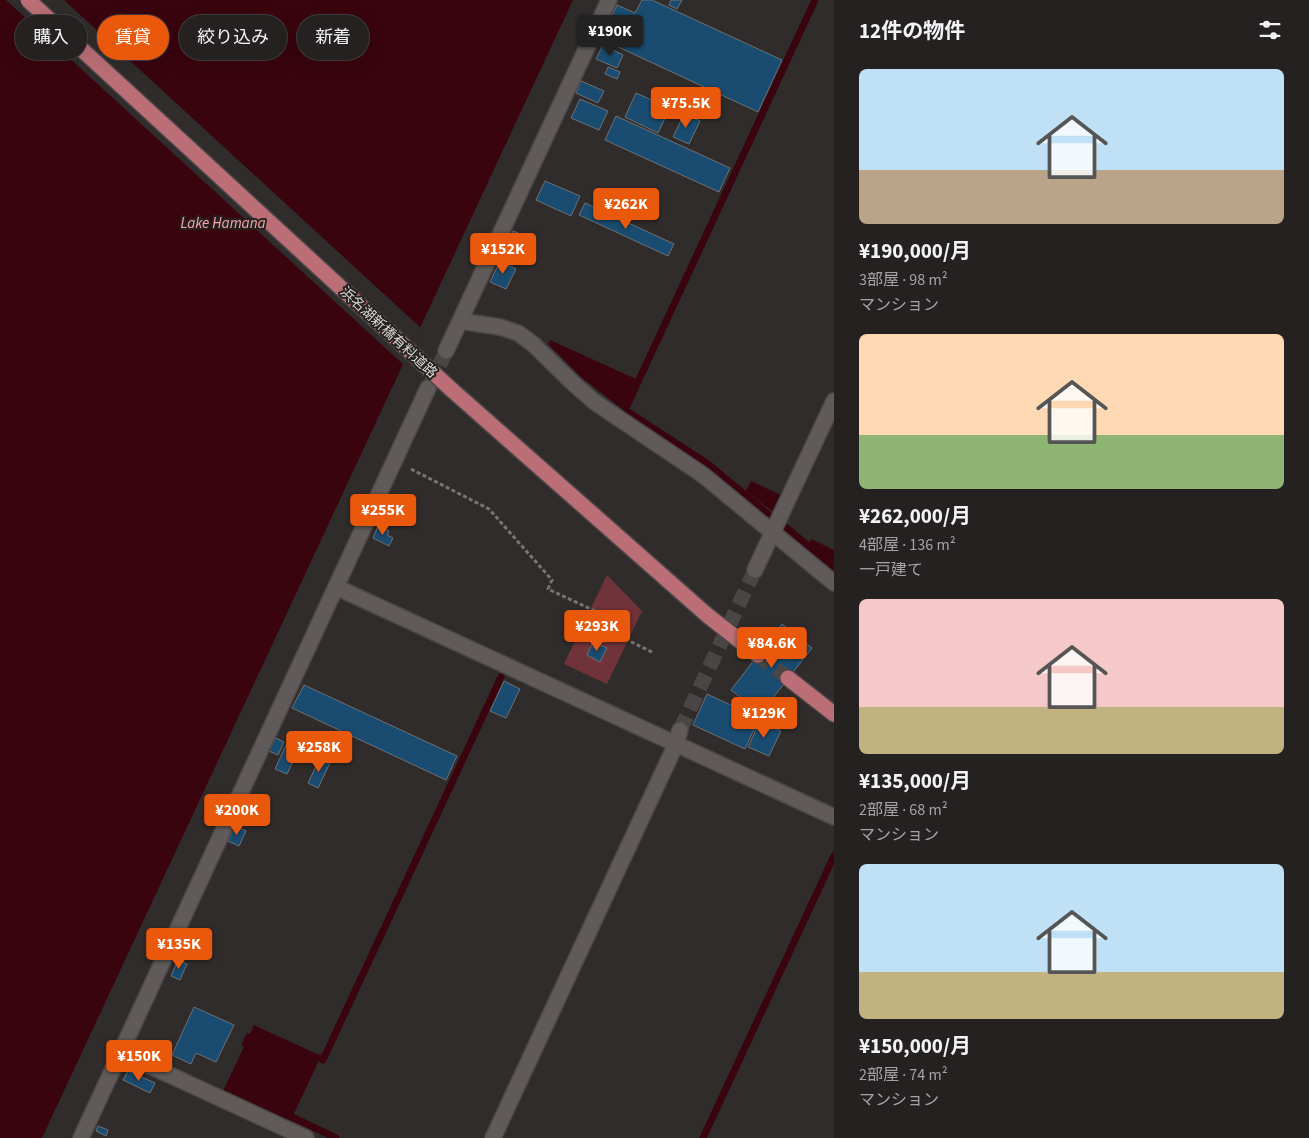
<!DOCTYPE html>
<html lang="ja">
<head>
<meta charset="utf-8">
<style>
  body { margin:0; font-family:"Source Sans 3","Noto Sans JP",sans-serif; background:#312e2e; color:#f1f3f6; height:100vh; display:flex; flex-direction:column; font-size:19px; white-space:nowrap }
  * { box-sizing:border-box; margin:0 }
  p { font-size:16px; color:#a3a3a5 }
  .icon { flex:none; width:28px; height:28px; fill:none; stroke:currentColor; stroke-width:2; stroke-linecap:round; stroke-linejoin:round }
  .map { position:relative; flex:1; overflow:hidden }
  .panel { display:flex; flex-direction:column; background:#252121; width:475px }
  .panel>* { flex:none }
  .guide { position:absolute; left:15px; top:15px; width:475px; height:45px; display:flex; gap:10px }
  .price { position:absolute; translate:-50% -42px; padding:0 11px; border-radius:5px; background:#ea580c; color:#fff; font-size:16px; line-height:32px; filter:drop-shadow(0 1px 2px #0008) }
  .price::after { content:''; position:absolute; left:50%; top:30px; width:15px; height:11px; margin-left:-8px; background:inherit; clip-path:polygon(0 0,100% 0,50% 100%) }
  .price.current { background:#222; color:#fff }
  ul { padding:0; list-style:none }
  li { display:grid; align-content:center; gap:10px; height:265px; padding:0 25px }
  li span { display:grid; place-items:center; height:155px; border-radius:8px; color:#555 }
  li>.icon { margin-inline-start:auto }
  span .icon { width:90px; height:90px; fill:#fffc; stroke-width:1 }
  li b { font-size:21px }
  h2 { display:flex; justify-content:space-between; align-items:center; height:60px; padding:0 25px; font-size:21px }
  .pill { padding:0 18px; border-radius:22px; background:#252121; box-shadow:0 5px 20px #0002,0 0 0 1px #423e3f; font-size:18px; line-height:45px }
  .pill.current { background:#ea580c; color:#fff }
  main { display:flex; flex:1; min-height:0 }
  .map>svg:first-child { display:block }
  .green { fill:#703339 }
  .water { fill:#39040e }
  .pier { fill:#312c2c }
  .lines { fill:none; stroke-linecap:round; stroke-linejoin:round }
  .stream { stroke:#39040e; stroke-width:7 }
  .building { fill:#1a4c71; stroke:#6d7174 }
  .minor-tunnel { stroke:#4a4646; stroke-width:15; stroke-dasharray:15 8; stroke-linecap:butt }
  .major-tunnel { stroke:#4a4646; stroke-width:15; stroke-dasharray:15 8; stroke-linecap:butt }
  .minor-casing { stroke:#4b4747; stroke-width:18 }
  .major-casing { stroke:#4b4747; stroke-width:18 }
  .path { stroke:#787474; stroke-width:3; stroke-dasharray:4 2.5; stroke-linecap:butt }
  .minor { stroke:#605a5a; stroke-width:15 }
  .major { stroke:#bb6e76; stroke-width:15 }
  .major-bridge-casing { stroke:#4b4747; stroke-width:18; stroke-linecap:butt }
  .major-bridge { stroke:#bb6e76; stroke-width:15 }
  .labels { text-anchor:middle; stroke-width:4; stroke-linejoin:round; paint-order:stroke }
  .street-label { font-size:14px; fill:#dbd8d8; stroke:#272222 }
  .water-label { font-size:15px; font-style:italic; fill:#fca3a8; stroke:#272222 }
</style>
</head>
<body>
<main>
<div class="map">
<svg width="834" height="1138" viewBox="0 0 834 1138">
  <rect width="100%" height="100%" fill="#312c2c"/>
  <!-- green -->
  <path class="green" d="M 607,575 L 642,611 L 607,684 L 564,664 Z"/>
  <!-- water -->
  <g class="water">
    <path d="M 0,0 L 573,0 L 42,1138 L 0,1138 Z"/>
    <path d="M 550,340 L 636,379 L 622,409 L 581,377 L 548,344 Z"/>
    <path d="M 751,481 L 781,495 L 773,512 L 746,491 Z"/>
    <path d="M 811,539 L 834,550 L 834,563 L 809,543 Z"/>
    <path d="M 254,1025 L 321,1056 L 290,1122 L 223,1091 L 244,1047 L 241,1045 L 247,1033 L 250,1034 Z"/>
  </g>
  <!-- pier -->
  <path class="pier" d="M 6,0 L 64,0 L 422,329 L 405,366 Z"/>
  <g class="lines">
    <!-- stream -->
    <g class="stream">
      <path d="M 768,514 L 708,464 L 625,410 L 815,0"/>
      <path d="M 787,528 L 834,568"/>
      <path d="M 320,1058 L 323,1060 L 501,677"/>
      <path d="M 292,1117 L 336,1138"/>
      <path d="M 703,1138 L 834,856"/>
    </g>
  </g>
  <!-- building -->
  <g class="building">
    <path d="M 642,0 L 652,0 L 782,60 L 758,112 L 601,39 L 617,5 L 635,13 Z"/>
    <path d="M 671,0 L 682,0 L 677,9 L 669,5 Z"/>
    <path d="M 603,45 L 623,55 L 617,68 L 596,59 Z"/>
    <path d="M 608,67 L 620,72 L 617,79 L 605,74 Z"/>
    <path d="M 581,81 L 604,91 L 598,103 L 576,93 Z"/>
    <path d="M 636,93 L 670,108 L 658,133 L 625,117 Z"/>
    <path d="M 580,99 L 608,111 L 599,130 L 571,118 Z"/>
    <path d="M 684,114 L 700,121 L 689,144 L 673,137 Z"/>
    <path d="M 616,116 L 730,168 L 719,192 L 605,140 Z"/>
    <path d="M 545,181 L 580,196 L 571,216 L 536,200 Z"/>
    <path d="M 585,203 L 674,244 L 668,256 L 579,215 Z"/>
    <path d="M 513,231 L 525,236 L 514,261 L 502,255 Z"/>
    <path d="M 500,261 L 516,269 L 506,289 L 490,282 Z"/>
    <path d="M 378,526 L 389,531 L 387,535 L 393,538 L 389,546 L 373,538 Z"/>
    <path d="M 782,624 L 812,648 L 761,713 L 731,690 Z"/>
    <path d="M 593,642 L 607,648 L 600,662 L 587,655 Z"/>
    <path d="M 504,681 L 520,689 L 506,718 L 490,711 Z"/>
    <path d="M 304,685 L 457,756 L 446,780 L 292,708 Z"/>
    <path d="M 707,694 L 759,718 L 745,749 L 693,725 Z"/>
    <path d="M 760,721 L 781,731 L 769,756 L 748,747 Z"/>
    <path d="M 276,738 L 284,742 L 278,755 L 269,751 Z"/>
    <path d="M 287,743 L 299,748 L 287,774 L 275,769 Z"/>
    <path d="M 320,758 L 330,763 L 318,788 L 308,783 Z"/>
    <path d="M 235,826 L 246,831 L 239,846 L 228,841 Z"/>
    <path d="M 178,960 L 187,964 L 180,980 L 171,976 Z"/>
    <path d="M 194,1007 L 234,1025 L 216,1062 L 196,1053 L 191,1064 L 172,1055 Z"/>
    <path d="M 128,1071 L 155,1083 L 150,1093 L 123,1080 Z"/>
    <path d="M 98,1126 L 108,1130 L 106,1136 L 96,1131 Z"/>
  </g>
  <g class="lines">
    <!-- minor-tunnel -->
    <g class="minor-tunnel">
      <path d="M 430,386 L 446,351"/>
      <path d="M 680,730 L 755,570"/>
    </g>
    <!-- major-tunnel -->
    <path class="major-tunnel" d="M 758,655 L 788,678"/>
    <!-- minor casing -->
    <g class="minor-casing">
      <g id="minor">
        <path d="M 460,321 L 500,327 L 518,333 L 533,344 L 574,384 L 596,403 L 703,475 L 834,583"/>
        <path d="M 446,351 L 609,0"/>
        <path d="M 755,570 L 834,401"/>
        <path d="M 336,587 L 834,817"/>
        <path d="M 120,1052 L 306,1138"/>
        <path d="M 81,1138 L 428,388"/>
        <path d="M 493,1138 L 676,744 L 680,730"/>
      </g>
    </g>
    <!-- major casing -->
    <g class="major-casing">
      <g id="major">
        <path d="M 452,390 L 707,615 L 758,655"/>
        <path d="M 788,678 L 834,714"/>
      </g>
    </g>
    <!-- path -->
    <g class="path">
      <path d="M 411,469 L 489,509 L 552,580 L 548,589 L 595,611 L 615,634 L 654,653"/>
      <path d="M 602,642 L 611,631"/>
    </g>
    <!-- minor -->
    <use href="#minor" class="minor"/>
    <!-- major -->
    <use href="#major" class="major"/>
    <!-- major-bridge casing -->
    <g class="major-bridge-casing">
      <path id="major-bridge" d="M 28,0 L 452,390"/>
    </g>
    <!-- major-bridge -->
    <use href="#major-bridge" class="major-bridge"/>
  </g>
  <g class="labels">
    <!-- street labels -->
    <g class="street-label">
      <text transform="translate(389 332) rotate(43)" y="5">浜名湖新橋有料道路</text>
    </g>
    <!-- water labels -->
    <g class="water-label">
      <text x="223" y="228">Lake Hamana</text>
    </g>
  </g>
</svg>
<b class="price current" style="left:610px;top:57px">¥190K</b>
<b class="price" style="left:686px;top:129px">¥75.5K</b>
<b class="price" style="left:626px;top:230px">¥262K</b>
<b class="price" style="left:503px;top:275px">¥152K</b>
<b class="price" style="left:383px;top:536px">¥255K</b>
<b class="price" style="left:597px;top:652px">¥293K</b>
<b class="price" style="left:772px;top:669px">¥84.6K</b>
<b class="price" style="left:764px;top:739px">¥129K</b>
<b class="price" style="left:319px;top:773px">¥258K</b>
<b class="price" style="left:237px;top:836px">¥200K</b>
<b class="price" style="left:179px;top:970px">¥135K</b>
<b class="price" style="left:139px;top:1082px">¥150K</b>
<div class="guide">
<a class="pill">購入</a>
<a class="pill current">賃貸</a>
<a class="pill">絞り込み</a>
<a class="pill">新着</a>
</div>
</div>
<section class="panel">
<h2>12件の物件<svg class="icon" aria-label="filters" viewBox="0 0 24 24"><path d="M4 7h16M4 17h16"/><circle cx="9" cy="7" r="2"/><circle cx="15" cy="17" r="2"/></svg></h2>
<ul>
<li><span style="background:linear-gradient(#bfe0f5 65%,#b9a48a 0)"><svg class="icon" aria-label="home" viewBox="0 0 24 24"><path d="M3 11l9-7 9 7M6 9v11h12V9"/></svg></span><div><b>¥190,000/月</b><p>3部屋 · 98 m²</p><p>マンション</p></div></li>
<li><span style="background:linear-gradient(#ffd9b3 65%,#8fb573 0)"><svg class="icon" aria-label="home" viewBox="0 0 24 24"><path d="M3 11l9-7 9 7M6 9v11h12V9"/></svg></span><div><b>¥262,000/月</b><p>4部屋 · 136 m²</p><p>一戸建て</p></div></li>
<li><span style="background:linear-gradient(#f6c9c9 70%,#c2b280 0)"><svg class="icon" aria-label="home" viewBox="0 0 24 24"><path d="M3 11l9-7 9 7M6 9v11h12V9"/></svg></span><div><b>¥135,000/月</b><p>2部屋 · 68 m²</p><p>マンション</p></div></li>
<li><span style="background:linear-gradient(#bfe0f5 70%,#c2b280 0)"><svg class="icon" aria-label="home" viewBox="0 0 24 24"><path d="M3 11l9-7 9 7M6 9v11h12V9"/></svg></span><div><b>¥150,000/月</b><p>2部屋 · 74 m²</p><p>マンション</p></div></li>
</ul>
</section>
</main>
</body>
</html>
